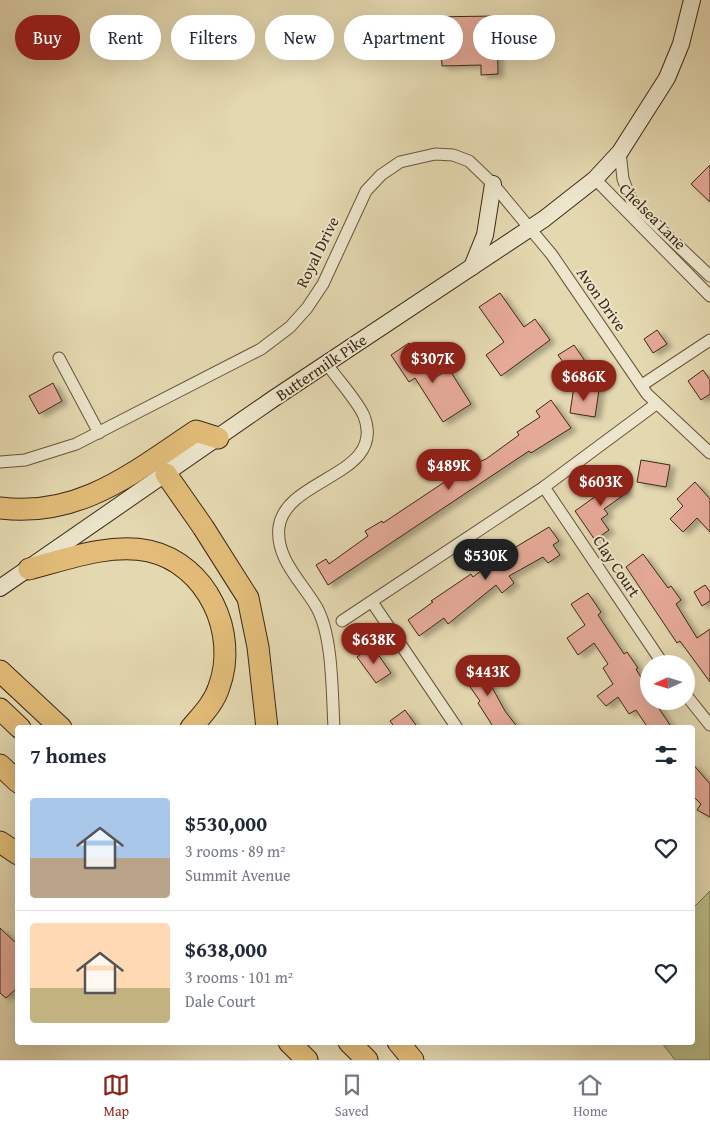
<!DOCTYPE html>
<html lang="en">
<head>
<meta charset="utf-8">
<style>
  body { margin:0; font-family:"Gentium Book Plus",serif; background:#f2f2f3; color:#1f2937; height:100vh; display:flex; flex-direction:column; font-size:19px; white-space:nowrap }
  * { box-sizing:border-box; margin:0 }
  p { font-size:16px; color:#747a83 }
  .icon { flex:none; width:28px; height:28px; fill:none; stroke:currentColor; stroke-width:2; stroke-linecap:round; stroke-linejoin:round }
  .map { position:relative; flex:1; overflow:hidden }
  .sheet { position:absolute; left:15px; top:725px; width:680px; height:320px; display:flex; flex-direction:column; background:#fff; border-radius:5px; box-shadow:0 5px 20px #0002 }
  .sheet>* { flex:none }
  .top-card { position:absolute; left:15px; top:15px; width:680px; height:45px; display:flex; gap:10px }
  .needle { width:32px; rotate:266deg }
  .controls { position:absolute; left:640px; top:655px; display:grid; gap:10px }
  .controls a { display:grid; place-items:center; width:55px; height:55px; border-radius:50%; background:#fff; box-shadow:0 5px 20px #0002; font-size:25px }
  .price { position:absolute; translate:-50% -42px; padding:0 11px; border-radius:18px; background:#8f2418; color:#fff; font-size:16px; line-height:32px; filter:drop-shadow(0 1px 2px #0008) }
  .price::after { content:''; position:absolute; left:50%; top:30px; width:15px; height:11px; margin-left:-8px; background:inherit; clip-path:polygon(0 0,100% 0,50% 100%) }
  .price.selected { background:#222; color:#fff }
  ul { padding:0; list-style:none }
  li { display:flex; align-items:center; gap:15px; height:125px; padding:0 15px }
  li+li { border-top:1px solid #e0e1e3 }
  li span { display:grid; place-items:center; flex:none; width:140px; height:100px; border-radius:5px; color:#555 }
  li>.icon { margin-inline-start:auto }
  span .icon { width:60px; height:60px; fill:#fffc; stroke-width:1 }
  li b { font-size:21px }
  h2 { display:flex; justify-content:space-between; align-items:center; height:60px; padding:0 15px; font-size:21px }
  .pill { padding:0 18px; border-radius:22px; background:#fff; box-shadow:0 5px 20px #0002; font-size:18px; line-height:45px }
  .pill.selected { background:#8f2418; color:#fff }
  .menu { display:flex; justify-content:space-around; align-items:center; height:70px; border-top:1px solid #e0e1e3; background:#fff; font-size:14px; color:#747a83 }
  .menu a { display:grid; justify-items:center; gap:2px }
  .menu .selected { color:#8f2418 }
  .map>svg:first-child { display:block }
  .green { fill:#babd87; stroke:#7c734e }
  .building { fill:#e4a997; stroke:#3d2915; filter:url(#shadow) }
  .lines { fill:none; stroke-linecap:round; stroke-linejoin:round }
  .street-casing { stroke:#67553c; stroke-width:13 }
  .secondary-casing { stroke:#3d2915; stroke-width:18 }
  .highway-casing { stroke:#3d2915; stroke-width:23 }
  .street { stroke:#ede6cc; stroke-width:11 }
  .secondary { stroke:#ede6cc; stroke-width:16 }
  .highway { stroke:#e2bc78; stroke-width:21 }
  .labels { text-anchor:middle; stroke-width:4; stroke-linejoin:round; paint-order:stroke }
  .street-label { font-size:16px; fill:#3d2915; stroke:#ede6cc }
</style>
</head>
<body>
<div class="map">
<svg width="710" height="1060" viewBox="0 0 710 1060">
  <defs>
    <filter id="shadow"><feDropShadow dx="5.5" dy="3" stdDeviation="2.5" flood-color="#0004"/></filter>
  </defs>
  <rect width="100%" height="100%" fill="#e4d8b0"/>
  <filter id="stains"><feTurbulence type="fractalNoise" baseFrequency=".004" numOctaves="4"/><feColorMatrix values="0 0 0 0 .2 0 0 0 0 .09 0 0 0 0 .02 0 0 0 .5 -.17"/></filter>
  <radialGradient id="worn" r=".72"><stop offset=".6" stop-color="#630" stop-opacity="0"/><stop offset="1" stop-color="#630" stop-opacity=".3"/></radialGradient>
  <!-- green -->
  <path class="green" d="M 710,891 L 710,1060 L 675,1060 L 662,1043 L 692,1042 L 693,908 Z"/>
  <!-- building -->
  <g class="building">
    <path d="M 497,16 L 498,74 L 481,75 L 481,65 L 442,66 L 441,52 L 428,52 L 427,17 Z"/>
    <path d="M 710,165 L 710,202 L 691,184 Z"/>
    <path d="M 500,293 L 524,327 L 535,319 L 550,340 L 501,376 L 486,355 L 504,342 L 479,307 Z"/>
    <path d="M 657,330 L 667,344 L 653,353 L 644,339 Z"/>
    <path d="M 409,343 L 433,379 L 449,369 L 471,404 L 443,422 L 415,378 L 409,382 L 391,355 Z"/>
    <path d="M 574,345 L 585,361 L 570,372 L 558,355 Z"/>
    <path d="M 703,370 L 710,380 L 710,394 L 701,400 L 688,381 Z"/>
    <path d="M 53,383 L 62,401 L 39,414 L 29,396 Z"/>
    <path d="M 574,386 L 599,390 L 595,417 L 570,413 Z"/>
    <path d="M 551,400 L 571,428 L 531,453 L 529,451 L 328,585 L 316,565 L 326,559 L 329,564 L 368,536 L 365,531 L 382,521 L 383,523 L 467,467 L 460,457 L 471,450 L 479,462 L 486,459 L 519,435 L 517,432 L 540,417 L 536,411 Z"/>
    <path d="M 641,460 L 670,465 L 666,487 L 637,482 Z"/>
    <path d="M 618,476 L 628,492 L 604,509 L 608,514 L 601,519 L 609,530 L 595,540 L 575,511 L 603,491 L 601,488 Z"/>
    <path d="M 695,482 L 710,499 L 710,532 L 697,518 L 683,532 L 670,519 L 683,506 L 677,499 Z"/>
    <path d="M 549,527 L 559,541 L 553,545 L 560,555 L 548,563 L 543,557 L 509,576 L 514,583 L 502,593 L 496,585 L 448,624 L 444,618 L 419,636 L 408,620 L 433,602 L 431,601 L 471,574 L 473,577 L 496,559 Z"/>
    <path d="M 643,554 L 668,588 L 671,586 L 681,600 L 676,604 L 697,638 L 710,629 L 710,682 L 680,641 L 677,643 L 626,567 Z"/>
    <path d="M 705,585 L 710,592 L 710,601 L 702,606 L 694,592 Z"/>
    <path d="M 588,593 L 601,612 L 598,615 L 624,654 L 627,652 L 638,668 L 636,669 L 649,691 L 649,701 L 654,701 L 672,728 L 648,728 L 636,710 L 629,714 L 618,697 L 606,706 L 597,696 L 613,684 L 603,668 L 608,664 L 594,643 L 578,655 L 567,638 L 585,625 L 571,604 Z"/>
    <path d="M 372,646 L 391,673 L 376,683 L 357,657 Z"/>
    <path d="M 478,662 L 491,680 L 489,682 L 505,711 L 518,728 L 494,728 L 478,703 L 480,701 L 461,674 Z"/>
    <path d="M 405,710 L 418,728 L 395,728 L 390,721 Z"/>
    <path d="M 692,763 L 710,784 L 710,817 L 697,810 L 701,804 L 692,795 Z"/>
    <path d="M 0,928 L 18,945 L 18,987 L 6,998 L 0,993 Z"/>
  </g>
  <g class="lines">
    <!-- street casing -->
    <g class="street-casing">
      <g id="street">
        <path d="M 620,152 L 623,179 L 632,202 L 710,276"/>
        <path d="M 595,179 L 710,296"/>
        <path d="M 59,358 L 99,433"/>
        <path d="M 327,364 C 337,379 357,400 364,416 C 387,476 286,477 279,527 C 275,559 303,583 317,608 C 333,637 332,694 334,728"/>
        <path d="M 642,385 L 710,340"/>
        <path d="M 0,462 L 25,460 L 76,444 L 261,349 L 290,327 L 307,308 L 323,284 L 366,191 L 381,175 L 400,162 L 435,154 L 453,155 L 469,161 L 493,184 L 552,255 L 647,394 L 710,453"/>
        <path d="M 544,487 L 663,664"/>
        <path d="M 372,602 L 457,728"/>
        <path d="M 342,621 L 544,487 L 656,404"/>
        <path d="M 686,695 L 710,725"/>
      </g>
    </g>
    <!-- secondary casing -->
    <g class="secondary-casing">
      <g id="secondary">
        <path d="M 472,267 L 485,235 L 493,184"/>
        <path d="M 0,588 L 273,399 L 544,219 L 595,179 L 620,152 L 667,78 L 681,44 L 692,0"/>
      </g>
    </g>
    <!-- highway casing -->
    <g class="highway-casing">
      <g id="highway">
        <path d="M 166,474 L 203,527 L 248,598 L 258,647 L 267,728"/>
        <path d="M 0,508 C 80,518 134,472 196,431 L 218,438"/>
        <path d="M 29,569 C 67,559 109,543 149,551 C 207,564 239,633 219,687 C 214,703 202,715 191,728"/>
        <path d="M 0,671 L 61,728"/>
        <path d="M 0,709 L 20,728"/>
        <path d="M 0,765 L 18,782"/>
        <path d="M 0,842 L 18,854"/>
        <path d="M 289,1042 L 307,1060"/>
        <path d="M 349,1042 L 367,1060"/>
        <path d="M 398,1042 L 413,1060"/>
      </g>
    </g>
    <!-- street -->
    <use href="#street" class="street"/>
    <!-- secondary -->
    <use href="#secondary" class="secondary"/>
    <!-- highway -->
    <use href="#highway" class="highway"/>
  </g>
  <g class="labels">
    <!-- street labels -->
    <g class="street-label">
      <text transform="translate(653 216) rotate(45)" y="6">Chelsea Lane</text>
      <text transform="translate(317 252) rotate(-64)" y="6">Royal Drive</text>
      <text transform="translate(602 299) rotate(55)" y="6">Avon Drive</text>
      <text transform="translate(321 367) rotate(-34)" y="6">Buttermilk Pike</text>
      <text transform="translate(617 566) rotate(56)" y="6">Clay Court</text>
    </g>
  </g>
  <rect width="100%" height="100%" filter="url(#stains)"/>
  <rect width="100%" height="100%" fill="url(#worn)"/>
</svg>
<div class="controls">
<a><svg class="needle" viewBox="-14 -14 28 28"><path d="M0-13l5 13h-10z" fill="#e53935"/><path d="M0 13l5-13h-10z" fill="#747a83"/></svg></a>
</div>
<b class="price" style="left:433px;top:384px">$307K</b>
<b class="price" style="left:584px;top:402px">$686K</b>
<b class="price" style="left:449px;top:491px">$489K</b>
<b class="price" style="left:601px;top:507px">$603K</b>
<b class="price selected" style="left:486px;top:581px">$530K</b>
<b class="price" style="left:374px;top:665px">$638K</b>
<b class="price" style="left:488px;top:697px">$443K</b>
<div class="top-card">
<a class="pill selected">Buy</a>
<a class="pill">Rent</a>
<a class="pill">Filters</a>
<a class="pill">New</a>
<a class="pill">Apartment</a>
<a class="pill">House</a>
</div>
<section class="sheet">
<h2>7 homes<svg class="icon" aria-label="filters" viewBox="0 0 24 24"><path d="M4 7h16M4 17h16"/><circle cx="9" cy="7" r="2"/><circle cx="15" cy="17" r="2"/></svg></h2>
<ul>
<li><span style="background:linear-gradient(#a9c7e8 60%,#b9a48a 0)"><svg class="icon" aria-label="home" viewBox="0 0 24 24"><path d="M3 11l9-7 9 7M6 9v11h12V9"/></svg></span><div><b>$530,000</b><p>3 rooms · 89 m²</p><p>Summit Avenue</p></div><svg class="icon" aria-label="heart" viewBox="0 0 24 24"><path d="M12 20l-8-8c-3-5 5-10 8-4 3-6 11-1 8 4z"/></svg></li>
<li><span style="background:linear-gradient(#ffd9b3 65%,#c2b280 0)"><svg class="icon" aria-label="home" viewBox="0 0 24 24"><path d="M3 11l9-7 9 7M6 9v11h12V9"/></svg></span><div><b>$638,000</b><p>3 rooms · 101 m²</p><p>Dale Court</p></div><svg class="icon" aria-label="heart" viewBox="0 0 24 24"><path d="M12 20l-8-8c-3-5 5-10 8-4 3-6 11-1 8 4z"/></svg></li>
</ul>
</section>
</div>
<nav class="menu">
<a class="selected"><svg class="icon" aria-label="map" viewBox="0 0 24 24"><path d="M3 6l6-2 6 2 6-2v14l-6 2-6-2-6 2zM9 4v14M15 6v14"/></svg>Map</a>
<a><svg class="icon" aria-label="saved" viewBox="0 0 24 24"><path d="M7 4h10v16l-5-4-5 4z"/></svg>Saved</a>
<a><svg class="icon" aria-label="home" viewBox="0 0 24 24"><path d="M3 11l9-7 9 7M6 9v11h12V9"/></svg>Home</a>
</nav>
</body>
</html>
